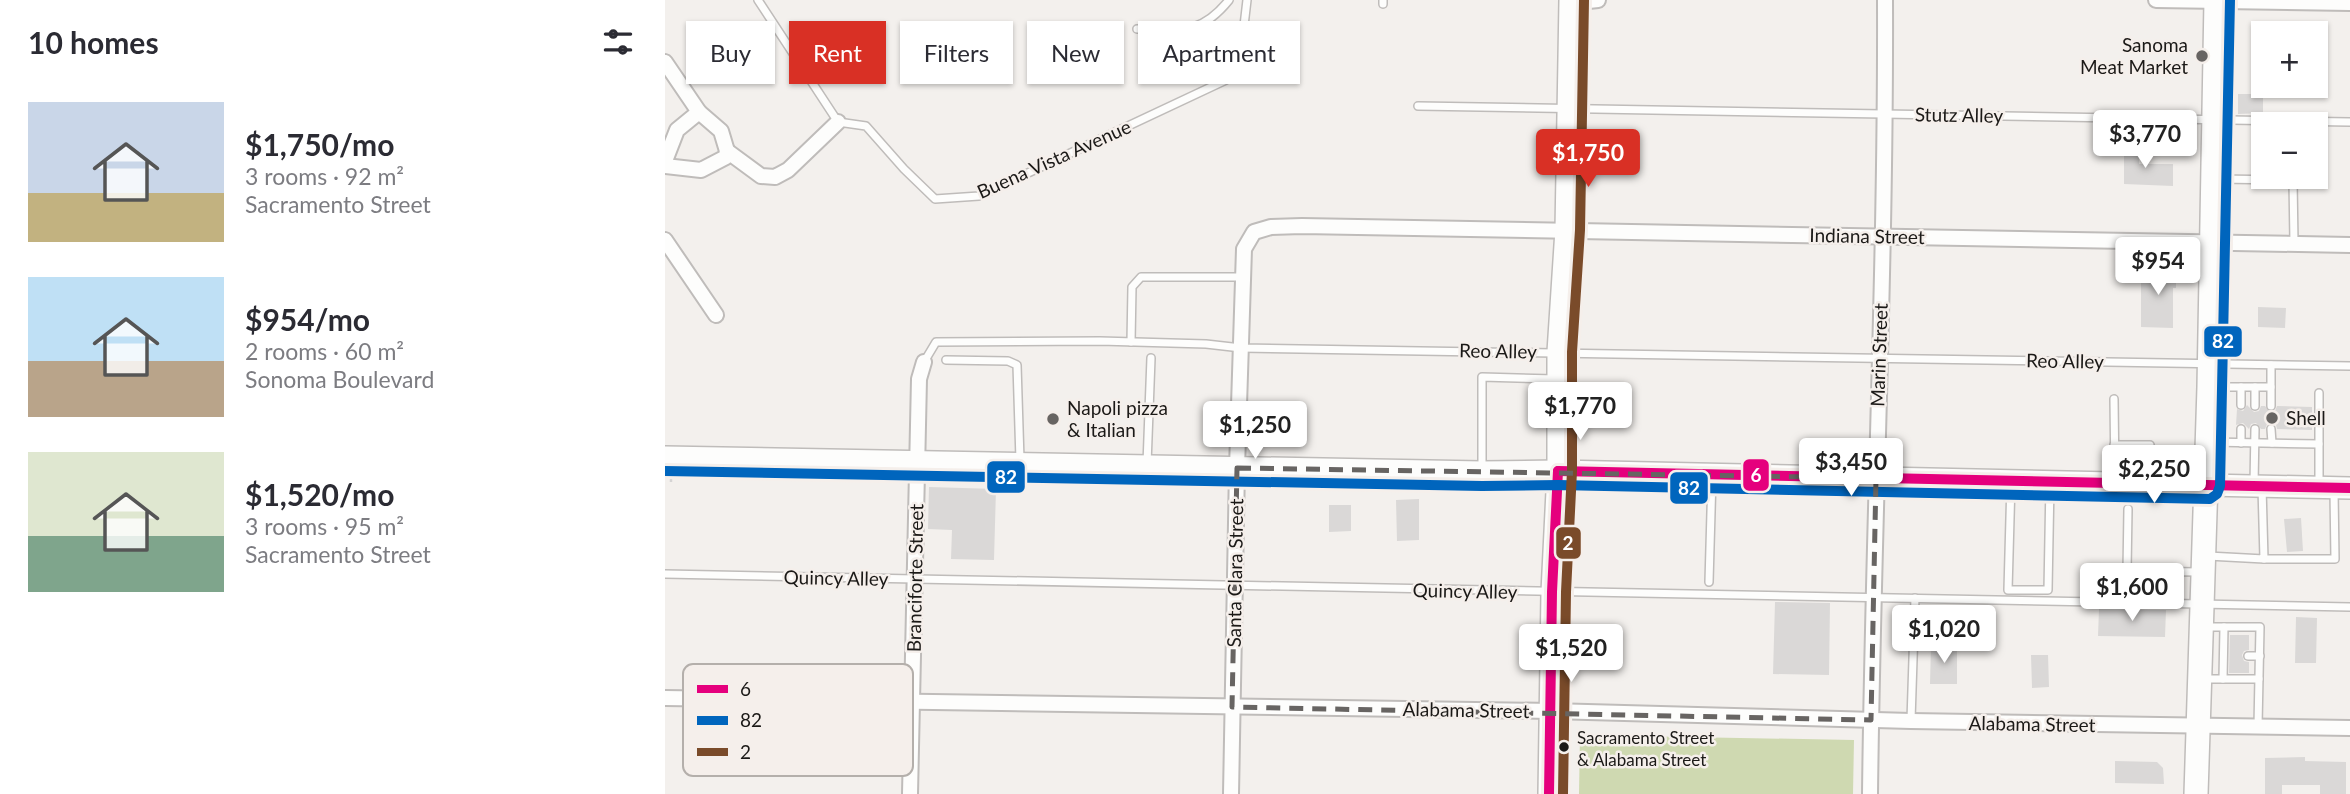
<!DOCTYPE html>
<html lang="en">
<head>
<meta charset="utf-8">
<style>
  body { margin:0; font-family:Lato,sans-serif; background:#f2f2f3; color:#2b2b33; height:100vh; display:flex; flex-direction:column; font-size:26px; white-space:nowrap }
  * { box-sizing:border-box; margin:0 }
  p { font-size:23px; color:#7c7c81 }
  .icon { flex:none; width:38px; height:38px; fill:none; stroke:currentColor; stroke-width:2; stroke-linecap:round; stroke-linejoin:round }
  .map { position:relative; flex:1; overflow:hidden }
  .panel { display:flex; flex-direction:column; background:#fff; width:665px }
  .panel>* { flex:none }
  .guide { position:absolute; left:21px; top:21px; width:665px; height:63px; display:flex; gap:14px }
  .buttons { position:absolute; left:1586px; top:21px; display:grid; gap:14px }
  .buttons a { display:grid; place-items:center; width:77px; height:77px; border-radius:0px; background:#fff; box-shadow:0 2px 5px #0004; font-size:35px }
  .price { position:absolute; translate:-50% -60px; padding:0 16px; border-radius:7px; background:#fff; color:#222; font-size:23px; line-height:46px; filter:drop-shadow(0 2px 4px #0008) }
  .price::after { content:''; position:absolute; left:50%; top:42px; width:21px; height:16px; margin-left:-10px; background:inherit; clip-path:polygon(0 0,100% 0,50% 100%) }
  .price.current { background:#d93025; color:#fff }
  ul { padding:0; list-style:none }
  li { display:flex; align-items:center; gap:21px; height:175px; padding:0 28px }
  li span { display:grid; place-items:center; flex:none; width:196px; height:140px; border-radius:0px; color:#555 }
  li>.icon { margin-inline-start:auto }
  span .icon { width:84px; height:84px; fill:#fffc; stroke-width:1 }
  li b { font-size:30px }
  h2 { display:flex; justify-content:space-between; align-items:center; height:84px; padding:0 28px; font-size:30px }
  .pill { padding:0 24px; border-radius:0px; background:#fff; box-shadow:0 2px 5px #0004; font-size:24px; line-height:63px }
  .pill.current { background:#d93025; color:#fff }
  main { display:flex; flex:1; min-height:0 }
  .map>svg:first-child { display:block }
  .green { fill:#cfd9b1 }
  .building { fill:#dad8d7 }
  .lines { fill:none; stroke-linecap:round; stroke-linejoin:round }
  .lane-casing { stroke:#bfbcba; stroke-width:10 }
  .street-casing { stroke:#bfbcba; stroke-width:18 }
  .secondary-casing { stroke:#bfbcba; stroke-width:24 }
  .primary-casing { stroke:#bfbcba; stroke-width:26 }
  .path { stroke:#d5d4d4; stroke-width:2.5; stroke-dasharray:5 3.5; stroke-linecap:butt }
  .lane { stroke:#fdfdfc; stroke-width:7 }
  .street { stroke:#fdfdfc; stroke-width:14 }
  .secondary { stroke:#fdfdfc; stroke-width:21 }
  .primary { stroke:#fdfdfc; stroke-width:23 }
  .bus-1-casing { stroke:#f5efeb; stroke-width:16 }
  .bus-2-casing { stroke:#f5efeb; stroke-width:16 }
  .bus-3-casing { stroke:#f5efeb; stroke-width:16 }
  .bus-1 { stroke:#e5007d; stroke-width:10 }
  .bus-2 { stroke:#0065bd; stroke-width:10 }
  .bus-3 { stroke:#7a4b2a; stroke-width:10 }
  .marked { fill:none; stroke:#676462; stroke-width:5; stroke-dasharray:14 9; stroke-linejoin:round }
  .poi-dot { fill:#676462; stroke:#f5efeb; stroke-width:2.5 }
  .bus-dot { fill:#1b1917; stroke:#f5efeb; stroke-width:2.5 }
  .labels { text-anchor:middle; stroke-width:5; stroke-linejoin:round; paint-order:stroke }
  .bus-label { font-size:17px; fill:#1b1917; stroke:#f5efeb; text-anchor:start }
  .poi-label { font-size:19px; fill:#1b1917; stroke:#f5efeb; text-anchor:start }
  .street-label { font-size:19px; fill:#1b1917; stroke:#f5efeb }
  .key { fill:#f5efeb; stroke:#b4afab; stroke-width:2 }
  .key-label { font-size:19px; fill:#1b1917 }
  .line-badge { stroke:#f5efeb; stroke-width:2.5 }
  .badge-label { font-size:19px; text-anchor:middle; font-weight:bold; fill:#fff }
</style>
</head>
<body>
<main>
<section class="panel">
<h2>10 homes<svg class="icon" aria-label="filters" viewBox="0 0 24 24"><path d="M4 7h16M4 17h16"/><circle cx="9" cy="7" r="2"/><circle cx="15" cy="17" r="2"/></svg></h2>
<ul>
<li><span style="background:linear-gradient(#c9d6e8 65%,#c2b280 0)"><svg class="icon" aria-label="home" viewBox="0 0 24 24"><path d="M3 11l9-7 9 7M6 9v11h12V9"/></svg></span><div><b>$1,750/mo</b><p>3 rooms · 92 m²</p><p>Sacramento Street</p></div></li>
<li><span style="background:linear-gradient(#bfe0f5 60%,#b9a48a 0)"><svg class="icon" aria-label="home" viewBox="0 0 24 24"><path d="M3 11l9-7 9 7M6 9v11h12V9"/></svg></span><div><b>$954/mo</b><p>2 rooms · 60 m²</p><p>Sonoma Boulevard</p></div></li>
<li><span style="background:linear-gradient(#dfe7d0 60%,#7fa58c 0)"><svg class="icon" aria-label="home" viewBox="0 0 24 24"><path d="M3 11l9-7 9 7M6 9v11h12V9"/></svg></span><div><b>$1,520/mo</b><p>3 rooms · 95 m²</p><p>Sacramento Street</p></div></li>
</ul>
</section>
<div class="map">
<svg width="1685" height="794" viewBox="0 0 1685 794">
  <rect width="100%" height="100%" fill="#f3f0ed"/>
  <!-- green -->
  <path class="green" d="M 915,735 L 1189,740 L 1188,794 L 914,794 Z"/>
  <!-- building -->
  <g class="building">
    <path d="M 1573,94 L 1598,94 L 1598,113 L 1573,114 Z"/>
    <path d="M 1459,144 L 1474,144 L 1474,164 L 1508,164 L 1508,186 L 1459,184 Z"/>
    <path d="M 1476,267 L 1511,267 L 1511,288 L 1508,288 L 1508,328 L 1476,327 Z"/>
    <path d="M 1593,307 L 1621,308 L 1620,328 L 1593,327 Z"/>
    <path d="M 1582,405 L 1589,412 L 1594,411 L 1596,406 L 1600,406 L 1605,412 L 1610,411 L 1612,406 L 1647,407 L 1647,430 L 1612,429 L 1611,425 L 1606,423 L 1602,424 L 1600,429 L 1596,429 L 1591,423 L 1586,424 L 1584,429 L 1578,423 L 1571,425 L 1572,409 L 1578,411 Z"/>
    <path d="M 264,487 L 331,489 L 329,560 L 286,559 L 287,530 L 263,529 Z"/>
    <path d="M 754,499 L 754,540 L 732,541 L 731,500 Z"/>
    <path d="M 664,505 L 686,505 L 686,531 L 664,532 Z"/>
    <path d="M 1636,518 L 1638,551 L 1622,552 L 1619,519 Z"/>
    <path d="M 1110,602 L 1165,603 L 1164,675 L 1108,674 Z"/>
    <path d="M 1434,609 L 1501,610 L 1500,637 L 1433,636 Z"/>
    <path d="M 1631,617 L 1652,618 L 1651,663 L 1630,663 Z"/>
    <path d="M 1565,635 L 1584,635 L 1584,650 L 1579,651 L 1577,655 L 1579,661 L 1584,662 L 1584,673 L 1564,673 Z"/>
    <path d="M 1266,646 L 1292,646 L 1292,684 L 1265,684 Z"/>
    <path d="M 1366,655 L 1383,655 L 1384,687 L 1367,688 Z"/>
    <path d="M 1640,757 L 1640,761 L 1681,762 L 1681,794 L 1655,794 L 1655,785 L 1617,785 L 1617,794 L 1600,794 L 1600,758 Z"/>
    <path d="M 1450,761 L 1492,762 L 1498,768 L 1499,784 L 1450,783 Z"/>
  </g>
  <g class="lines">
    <!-- lane casing -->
    <g class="lane-casing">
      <g id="lane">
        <path d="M 93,0 L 173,122 L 201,126 L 239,169 L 270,199 L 314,196 L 561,80 L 575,60 L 582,0"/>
        <path d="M 718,4 L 718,0"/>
        <path d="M 472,29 C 515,29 535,36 564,0"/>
        <path d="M 753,106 L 1685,122"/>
        <path d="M 1552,179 L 1628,180 L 1629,243"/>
        <path d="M 466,342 L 467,287 L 476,277 L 578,277"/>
        <path d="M 281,360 L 343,361 L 352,365 L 355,460"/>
        <path d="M 259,362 L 271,342 L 435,341 L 541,344 L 576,348 L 1685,366"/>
        <path d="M 1548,387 L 1606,387"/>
        <path d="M 1576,387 L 1576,405"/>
        <path d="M 1590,387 L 1590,406"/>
        <path d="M 1654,393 L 1654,484"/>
        <path d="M 1449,399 L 1450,479"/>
        <path d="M 1606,406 L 1606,365"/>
        <path d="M 1606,429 L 1607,443"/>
        <path d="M 1546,442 L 1654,444"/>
        <path d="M 1576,443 L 1576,429"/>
        <path d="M 1449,445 L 1485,445"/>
        <path d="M 482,464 L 486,358"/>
        <path d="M 817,471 L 817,377 L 890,379"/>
        <path d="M 1346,482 L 1343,590 L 1383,590 L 1385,483"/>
        <path d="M 1589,484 L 1590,429"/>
        <path d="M 1463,509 L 1462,571 L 1534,572"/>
        <path d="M 1543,556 L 1599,559 L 1597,487"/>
        <path d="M 1599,559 L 1670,559 L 1669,491"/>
        <path d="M 0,574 L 1685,607"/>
        <path d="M 1044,582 L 1047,477"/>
        <path d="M 1538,627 L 1595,627 L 1593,726"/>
        <path d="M 1583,656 L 1595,656"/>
        <path d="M 1539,679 L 1594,679"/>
        <path d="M 1558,679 L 1559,627"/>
        <path d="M 1246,720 L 1250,598"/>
        <path d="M 157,770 L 245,771"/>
      </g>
    </g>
    <!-- street casing -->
    <g class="street-casing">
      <g id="street">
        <path d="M 1491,0 L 1685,3"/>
        <path d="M 905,3 L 933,0"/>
        <path d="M 0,62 L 34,112 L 56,131 L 62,151"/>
        <path d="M 62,151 L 96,176 L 110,177 L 123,170 L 173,122"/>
        <path d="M 0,161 L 12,130 L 34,112"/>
        <path d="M 0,166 L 36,170 L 61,157 L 62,151"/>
        <path d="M 0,240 L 51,315"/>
        <path d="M 0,698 L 886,711 L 1246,721 L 1685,728"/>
        <path d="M 245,794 L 254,379 L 259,362"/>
        <path d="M 566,794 L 572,468 L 579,249 L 589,232 L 606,227 L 637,226 L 1685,245"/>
        <path d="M 1205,794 C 1208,529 1221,265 1220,0"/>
      </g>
    </g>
    <!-- secondary casing -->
    <g class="secondary-casing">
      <g id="secondary">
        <path d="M 0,457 L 817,472 L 893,471 L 1685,488"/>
        <path d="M 884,794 L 887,592 L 893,471 L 893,352 L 901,230 L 905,0"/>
      </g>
    </g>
    <!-- primary casing -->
    <g class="primary-casing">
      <path id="primary" d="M 1531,794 L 1544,387 L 1551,0"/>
    </g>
    <!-- path -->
    <path class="path" d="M 6,477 L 6,482"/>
    <!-- lane -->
    <use href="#lane" class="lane"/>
    <!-- street -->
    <use href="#street" class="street"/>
    <!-- secondary -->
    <use href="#secondary" class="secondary"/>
    <!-- primary -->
    <use href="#primary" class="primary"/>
    <!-- bus-1 casing -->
    <g class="bus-1-casing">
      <g id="bus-1">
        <path d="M 893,471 L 1685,488"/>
        <path d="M 884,794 L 887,592 L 893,471"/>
      </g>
    </g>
    <!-- bus-2 casing -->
    <g class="bus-2-casing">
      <path id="bus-2" d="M 0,471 L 817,486 L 893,485 L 1545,499 L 1552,494 L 1555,486 L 1565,0"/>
    </g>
    <!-- bus-3 casing -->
    <g class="bus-3-casing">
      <path id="bus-3" d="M 898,794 L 901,592 L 907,471 L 907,352 L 915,230 L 919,0"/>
    </g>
    <!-- bus-1 -->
    <use href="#bus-1" class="bus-1"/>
    <!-- bus-2 -->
    <use href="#bus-2" class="bus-2"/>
    <!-- bus-3 -->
    <use href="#bus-3" class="bus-3"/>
  </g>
  <!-- marked area -->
  <path class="marked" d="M 572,468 L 1211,478 L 1206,720 L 567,707 Z"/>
  <!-- markers -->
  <g class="poi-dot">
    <circle cx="1537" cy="56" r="7"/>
    <circle cx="1607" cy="418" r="7"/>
    <circle cx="388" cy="419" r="7"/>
  </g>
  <circle class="bus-dot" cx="899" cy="747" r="6"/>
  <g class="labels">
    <!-- bus labels -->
    <g class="bus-label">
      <text x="912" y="744">Sacramento Street<tspan x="912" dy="22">&amp; Alabama Street</tspan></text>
    </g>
    <!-- poi labels -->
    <g class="poi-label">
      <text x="1523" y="52" text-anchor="end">Sanoma<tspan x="1523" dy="22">Meat Market</tspan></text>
      <text x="402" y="415">Napoli pizza<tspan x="402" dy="22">&amp; Italian</tspan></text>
      <text x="1621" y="425">Shell</text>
    </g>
    <!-- street labels -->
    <g class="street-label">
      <text transform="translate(1294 115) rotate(1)" y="7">Stutz Alley</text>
      <text transform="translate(389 159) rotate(-24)" y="7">Buena Vista Avenue</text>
      <text transform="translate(1202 236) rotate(1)" y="7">Indiana Street</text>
      <text transform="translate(833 351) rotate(1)" y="7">Reo Alley</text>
      <text transform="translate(1214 355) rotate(-88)" y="7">Marin Street</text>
      <text transform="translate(1400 361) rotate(1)" y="7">Reo Alley</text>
      <text transform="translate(570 573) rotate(-89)" y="7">Santa Clara Street</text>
      <text transform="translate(171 578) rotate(1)" y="7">Quincy Alley</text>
      <text transform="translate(250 578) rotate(-89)" y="7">Branciforte Street</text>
      <text transform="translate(800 591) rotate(1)" y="7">Quincy Alley</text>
      <text transform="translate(801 710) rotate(1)" y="7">Alabama Street</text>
      <text transform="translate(1367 724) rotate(1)" y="7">Alabama Street</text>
    </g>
  </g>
  <!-- legend -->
  <rect x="18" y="664" width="230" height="112" rx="10" class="key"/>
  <rect x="32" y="685" width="31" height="8" fill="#e5007d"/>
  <rect x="32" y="716" width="31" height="9" fill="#0065bd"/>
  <rect x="32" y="748" width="31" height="8" fill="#7a4b2a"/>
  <g class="key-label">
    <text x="75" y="696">6</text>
    <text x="75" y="727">82</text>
    <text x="75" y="759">2</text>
  </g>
  <g class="line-badge">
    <rect x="1538" y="325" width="40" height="33" rx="7" fill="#0065bd"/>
    <rect x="1077" y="458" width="28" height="34" rx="7" fill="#e5007d"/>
    <rect x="321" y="460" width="40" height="34" rx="7" fill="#0065bd"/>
    <rect x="1004" y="471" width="40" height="34" rx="7" fill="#0065bd"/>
    <rect x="890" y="526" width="27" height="34" rx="7" fill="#7a4b2a"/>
  </g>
  <g class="badge-label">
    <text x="1558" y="348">82</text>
    <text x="1091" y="482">6</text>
    <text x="341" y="484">82</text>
    <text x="1024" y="495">82</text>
    <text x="903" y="550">2</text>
  </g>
</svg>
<div class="buttons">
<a>+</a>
<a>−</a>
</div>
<b class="price" style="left:1480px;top:170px">$3,770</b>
<b class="price current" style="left:923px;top:189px">$1,750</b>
<b class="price" style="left:1493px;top:297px">$954</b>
<b class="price" style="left:915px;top:442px">$1,770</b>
<b class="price" style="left:590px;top:461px">$1,250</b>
<b class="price" style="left:1186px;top:498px">$3,450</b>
<b class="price" style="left:1489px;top:505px">$2,250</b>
<b class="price" style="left:1467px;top:623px">$1,600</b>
<b class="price" style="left:1279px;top:665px">$1,020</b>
<b class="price" style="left:906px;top:684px">$1,520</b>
<div class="guide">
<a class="pill">Buy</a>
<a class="pill current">Rent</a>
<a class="pill">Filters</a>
<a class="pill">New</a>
<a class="pill">Apartment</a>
</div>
</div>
</main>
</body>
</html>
